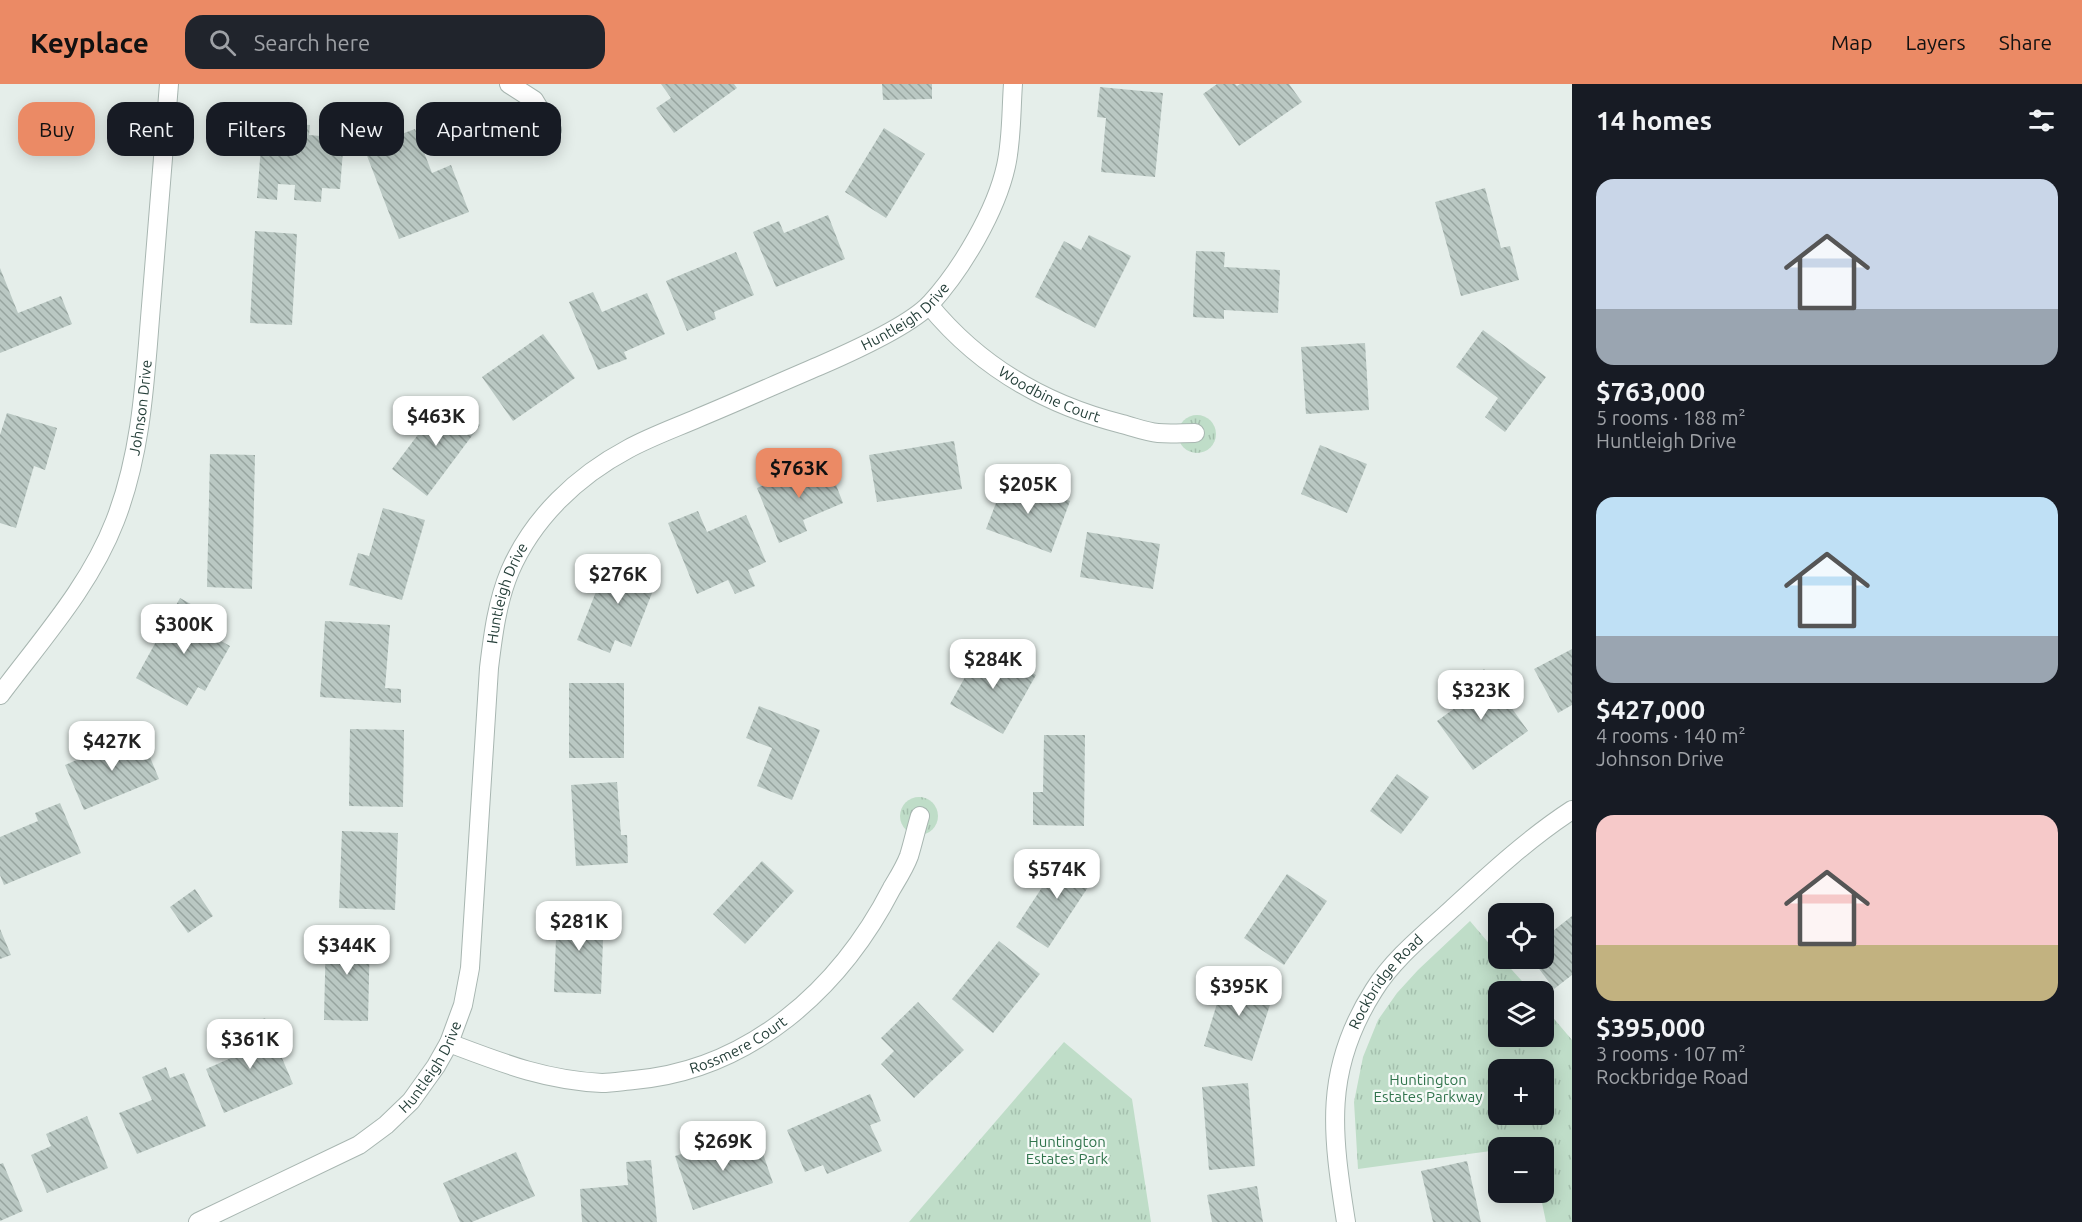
<!DOCTYPE html>
<html lang="en">
<head>
<meta charset="utf-8">
<style>
  body { margin:0; font-family:Ubuntu,sans-serif; background:#20242c; color:#f1f3f6; height:100vh; display:flex; flex-direction:column; font-size:22px; white-space:nowrap }
  * { box-sizing:border-box; margin:0 }
  p { font-size:20px; color:#9ea1a6 }
  .icon { flex:none; width:33px; height:33px; fill:none; stroke:currentColor; stroke-width:2; stroke-linecap:round; stroke-linejoin:round }
  .map { position:relative; flex:1; overflow:hidden }
  .panel { display:flex; flex-direction:column; background:#171b24; width:510px }
  .panel>* { flex:none }
  .guide { position:absolute; left:18px; top:18px; width:570px; height:54px; display:flex; gap:12px }
  .fabs { position:absolute; left:1488px; top:819px; display:grid; gap:12px }
  .fabs a { display:grid; place-items:center; width:66px; height:66px; border-radius:12px; background:#171b24; box-shadow:0 3px 15px #0003; font-size:30px }
  .price { position:absolute; translate:-50% -51px; padding:0 14px; border-radius:12px; background:#fff; color:#222; font-size:20px; line-height:39px; filter:drop-shadow(0 2px 3px #0008) }
  .price::after { content:''; position:absolute; left:50%; top:36px; width:18px; height:14px; margin-left:-9px; background:inherit; clip-path:polygon(0 0,100% 0,50% 100%) }
  .price.on { background:#eb8a65; color:#111 }
  ul { padding:0; list-style:none }
  li { display:grid; align-content:center; gap:12px; height:318px; padding:0 24px }
  li span { display:grid; place-items:center; height:186px; border-radius:18px; color:#555 }
  li>.icon { margin-inline-start:auto }
  span .icon { width:108px; height:108px; fill:#fffc; stroke-width:1 }
  li b { font-size:26px }
  h2 { display:flex; justify-content:space-between; align-items:center; height:72px; padding:0 24px; font-size:26px }
  .chip { padding:0 21px; border-radius:18px; background:#171b24; box-shadow:0 3px 15px #0003; font-size:21px; line-height:54px }
  .chip.on { background:#eb8a65; color:#111 }
  header { display:flex; align-items:center; gap:36px; box-sizing:border-box; height:84px; padding:0 30px; background:#eb8a65; color:#111 }
  header strong { font-size:28px }
  nav { display:flex; gap:33px; margin-inline-start:auto; font-size:21px }
  .search { width:420px; height:54px; background:#20242c; display:flex; align-items:center; gap:15px; box-sizing:border-box; padding:0 21px; border-radius:18px; color:#9ea1a6; font-size:22px }
  main { display:flex; flex:1; min-height:0 }
  .map>svg:first-child { display:block }
  .grass { fill:url(#grass-tufts); fill-rule:evenodd }
  .building { fill:url(#building-back-hatch) }
  .lines { fill:none; stroke-linecap:round; stroke-linejoin:round }
  .minor-casing { stroke:#a8b6b1; stroke-width:20 }
  .minor { stroke:#fff; stroke-width:18 }
  .labels { text-anchor:middle; stroke-width:4.5; stroke-linejoin:round; paint-order:stroke }
  .street-label { font-size:15px; fill:#253f39; stroke:#f6faf8 }
  .park-label { font-size:15px; fill:#31744d; stroke:#f6faf8 }
</style>
</head>
<body>
<header>
<strong>Keyplace</strong>
<div class="search"><svg class="icon" aria-label="search" viewBox="0 0 24 24"><circle cx="10" cy="10" r="6"/><path d="M15 15l6 6"/></svg>Search here</div>
<nav><a>Map</a><a>Layers</a><a>Share</a></nav>
</header>
<main>
<div class="map">
<svg width="1572" height="1138" viewBox="0 0 1572 1138">
  <defs>
    <pattern id="grass-tufts" width="24" height="20" patternUnits="userSpaceOnUse" patternTransform="scale(1.5)"><rect width="24" height="20" fill="#bfddc8"/><path d="M3 7l-1-3M5 7V3M7 7l1-3M15 17l-1-3M17 17v-4M19 17l1-3" fill="none" stroke="#a4bfad"/></pattern>
    <pattern id="building-back-hatch" width="6" height="6" patternUnits="userSpaceOnUse" patternTransform="scale(1.5)"><rect width="6" height="6" fill="#bac8c3"/><path d="M-1 5l2 2M0 0l6 6M5-1l2 2" fill="none" stroke="#97a49f"/></pattern>
  </defs>
  <rect width="100%" height="100%" fill="#e5eeea"/>
  <!-- grass -->
  <g class="grass">
    <circle cx="1197" cy="350" r="19"/>
    <circle cx="919" cy="732" r="19"/>
    <path d="M 1470,837 L 1498,870 L 1498,874 L 1502,875 L 1531,907 L 1498,908 L 1498,952 L 1544,952 L 1544,923 L 1572,956 L 1572,1138 L 1546,1138 L 1540,1109 L 1544,1108 L 1544,1064 L 1498,1064 L 1498,1066 L 1358,1085 L 1354,1018 L 1363,973 L 1378,936 L 1397,909 L 1418,886 ZM 1498,986 L 1544,986 L 1544,1030 L 1498,1030 Z"/>
    <path d="M 1064,958 L 1132,1015 L 1151,1138 L 909,1138 Z"/>
  </g>
  <!-- building -->
  <g class="building">
    <path d="M 661,0 L 734,0 L 737,4 L 674,49 L 656,24 L 671,14 Z"/>
    <path d="M 882,0 L 932,0 L 932,15 L 883,16 Z"/>
    <path d="M 1217,0 L 1235,0 L 1237,2 L 1240,0 L 1289,0 L 1302,18 L 1239,62 L 1203,10 Z"/>
    <path d="M 1100,3 L 1163,9 L 1155,93 L 1101,88 L 1106,34 L 1097,33 Z"/>
    <path d="M 264,24 L 295,26 L 294,40 L 310,41 L 309,51 L 344,54 L 340,105 L 322,104 L 321,118 L 294,116 L 295,101 L 278,100 L 277,116 L 257,114 Z"/>
    <path d="M 884,44 L 925,70 L 886,134 L 845,108 Z"/>
    <path d="M 415,45 L 432,89 L 451,81 L 469,128 L 399,155 L 364,64 Z"/>
    <path d="M 1485,104 L 1501,164 L 1510,162 L 1519,196 L 1461,212 L 1435,118 Z"/>
    <path d="M 828,131 L 845,175 L 776,203 L 753,148 L 779,137 L 784,149 Z"/>
    <path d="M 255,147 L 297,150 L 292,241 L 250,239 Z"/>
    <path d="M 1089,151 L 1131,172 L 1095,244 L 1035,213 L 1064,157 L 1081,166 Z"/>
    <path d="M 1196,167 L 1225,168 L 1224,183 L 1280,186 L 1278,229 L 1224,226 L 1224,235 L 1193,233 Z"/>
    <path d="M 736,168 L 754,211 L 714,228 L 716,235 L 687,247 L 666,197 Z"/>
    <path d="M 0,184 L 18,229 L 61,212 L 72,240 L 0,269 Z"/>
    <path d="M 593,208 L 602,228 L 647,209 L 665,250 L 624,268 L 627,275 L 598,286 L 569,218 Z"/>
    <path d="M 1483,246 L 1546,293 L 1505,348 L 1485,333 L 1498,314 L 1456,283 Z"/>
    <path d="M 543,250 L 575,294 L 513,337 L 482,293 Z"/>
    <path d="M 1365,259 L 1369,326 L 1306,330 L 1301,263 Z"/>
    <path d="M 445,315 L 480,341 L 427,412 L 392,385 Z"/>
    <path d="M 7,329 L 57,344 L 45,386 L 34,382 L 16,444 L 0,439 L 0,351 Z"/>
    <path d="M 954,357 L 962,405 L 877,418 L 869,371 Z"/>
    <path d="M 1320,361 L 1367,380 L 1347,429 L 1301,410 Z"/>
    <path d="M 210,370 L 255,371 L 252,505 L 207,503 Z"/>
    <path d="M 826,375 L 843,419 L 803,436 L 807,447 L 779,459 L 757,404 Z"/>
    <path d="M 1006,393 L 1070,417 L 1051,469 L 986,445 Z"/>
    <path d="M 383,424 L 425,436 L 402,516 L 349,501 L 358,469 L 369,472 Z"/>
    <path d="M 698,427 L 707,448 L 746,431 L 766,478 L 748,486 L 755,502 L 735,510 L 728,496 L 697,510 L 668,439 Z"/>
    <path d="M 1087,448 L 1160,460 L 1153,505 L 1080,493 Z"/>
    <path d="M 610,472 L 659,491 L 631,563 L 615,556 L 610,569 L 577,556 Z"/>
    <path d="M 180,514 L 212,532 L 203,547 L 230,562 L 205,607 L 198,603 L 187,622 L 136,594 Z"/>
    <path d="M 325,537 L 390,541 L 385,604 L 401,605 L 401,619 L 320,613 Z"/>
    <path d="M 983,561 L 1036,591 L 1003,650 L 950,620 Z"/>
    <path d="M 1572,565 L 1572,621 L 1558,629 L 1534,585 Z"/>
    <path d="M 1484,585 L 1528,647 L 1473,686 L 1437,637 L 1462,619 L 1453,607 Z"/>
    <rect x="569" y="599" width="55" height="75"/>
    <path d="M 759,622 L 820,646 L 792,716 L 757,702 L 772,664 L 746,654 Z"/>
    <path d="M 350,645 L 404,646 L 403,723 L 349,722 Z"/>
    <path d="M 140,649 L 159,695 L 84,726 L 65,681 Z"/>
    <path d="M 1044,651 L 1085,651 L 1084,742 L 1033,741 L 1033,708 L 1043,708 Z"/>
    <path d="M 1397,690 L 1429,713 L 1401,750 L 1370,727 Z"/>
    <path d="M 617,698 L 621,751 L 627,751 L 628,779 L 576,782 L 571,701 Z"/>
    <path d="M 60,719 L 81,769 L 4,801 L 0,791 L 0,753 L 38,737 L 35,729 Z"/>
    <path d="M 342,747 L 398,749 L 395,826 L 339,824 Z"/>
    <path d="M 1066,767 L 1098,788 L 1048,864 L 1016,843 Z"/>
    <path d="M 762,777 L 794,807 L 745,860 L 713,830 Z"/>
    <path d="M 1287,790 L 1327,817 L 1284,881 L 1244,854 Z"/>
    <path d="M 195,805 L 213,832 L 188,849 L 170,823 Z"/>
    <path d="M 557,827 L 604,829 L 601,910 L 554,908 Z"/>
    <path d="M 1572,832 L 1572,891 L 1554,905 L 1531,874 L 1544,874 L 1544,854 Z"/>
    <path d="M 0,845 L 11,871 L 0,875 Z"/>
    <path d="M 326,848 L 370,849 L 368,937 L 324,936 Z"/>
    <path d="M 999,857 L 1040,890 L 993,949 L 952,915 Z"/>
    <path d="M 1226,890 L 1275,905 L 1252,977 L 1204,962 Z"/>
    <path d="M 918,918 L 964,966 L 914,1014 L 881,980 L 894,967 L 881,954 Z"/>
    <path d="M 265,934 L 293,1000 L 224,1029 L 206,985 L 247,967 L 238,945 Z"/>
    <path d="M 166,983 L 170,994 L 184,989 L 206,1042 L 137,1070 L 119,1029 L 152,1016 L 142,993 Z"/>
    <path d="M 1248,999 L 1255,1082 L 1209,1086 L 1202,1003 Z"/>
    <path d="M 870,1010 L 881,1037 L 870,1041 L 882,1067 L 827,1090 L 823,1081 L 805,1088 L 787,1046 Z"/>
    <path d="M 87,1032 L 108,1084 L 47,1109 L 31,1071 L 51,1062 L 46,1050 Z"/>
    <path d="M 757,1052 L 773,1099 L 693,1126 L 675,1072 L 703,1063 L 706,1070 Z"/>
    <path d="M 516,1068 L 535,1112 L 472,1138 L 460,1138 L 443,1099 Z"/>
    <path d="M 651,1076 L 657,1138 L 582,1138 L 580,1105 L 628,1101 L 626,1078 Z"/>
    <path d="M 1467,1077 L 1481,1138 L 1433,1138 L 1421,1087 Z"/>
    <path d="M 3,1079 L 23,1127 L 0,1137 L 0,1080 Z"/>
    <path d="M 1257,1102 L 1263,1138 L 1212,1138 L 1207,1111 Z"/>
  </g>
  <g class="lines">
    <!-- minor casing -->
    <g class="minor-casing">
      <g id="minor">
        <path d="M 509,0 L 534,16 L 552,46"/>
        <path id="s1" d="M 929,221 C 979,282 1046,321 1122,340 C 1134,343 1146,348 1158,349 C 1170,350 1183,349 1195,349"/>
        <path id="s2" d="M 0,611 C 41,556 90,502 115,437 C 142,368 145,295 151,222 C 157,148 163,74 169,0"/>
        <path id="s3" d="M 449,959 C 502,979 544,996 602,999 C 612,999 623,997 634,996 C 750,986 840,905 892,804 C 898,794 905,783 909,772 C 913,759 916,745 920,732"/>
        <path id="s4" d="M 198,1138 L 359,1061 L 386,1041 L 411,1017 L 436,982 L 449,959 L 463,921 L 470,884 L 489,584 C 493,551 497,518 510,487 C 533,434 577,392 628,365 C 650,353 675,344 698,334 C 739,317 779,299 819,282 C 849,269 909,242 930,220 C 962,185 996,127 1006,82 C 1012,55 1011,27 1013,0"/>
        <path id="s5" d="M 1346,1138 C 1332,1049 1323,986 1374,906 C 1394,874 1426,849 1453,824 C 1490,790 1529,754 1572,726"/>
      </g>
    </g>
    <!-- minor -->
    <use href="#minor" class="minor"/>
  </g>
  <g class="labels">
    <!-- street labels -->
    <g class="street-label">
      <text dy="5" stroke="none"><textPath href="#s4" startOffset="1276">Huntleigh Drive</textPath></text>
      <text dy="5" stroke="none"><textPath href="#s1" startOffset="152">Woodbine Court</textPath></text>
      <text dy="5" stroke="none"><textPath href="#s2" startOffset="326">Johnson Drive</textPath></text>
      <text dy="5" stroke="none"><textPath href="#s4" startOffset="772">Huntleigh Drive</textPath></text>
      <text dy="5" stroke="none"><textPath href="#s5" startOffset="254">Rockbridge Road</textPath></text>
      <text dy="5" stroke="none"><textPath href="#s3" startOffset="302">Rossmere Court</textPath></text>
      <text dy="5" stroke="none"><textPath href="#s4" startOffset="286">Huntleigh Drive</textPath></text>
    </g>
    <!-- park labels -->
    <g class="park-label">
      <text x="1428" y="1001">Huntington<tspan x="1428" dy="17">Estates Parkway</tspan></text>
      <text x="1067" y="1063">Huntington<tspan x="1067" dy="17">Estates Park</tspan></text>
    </g>
  </g>
</svg>
<div class="fabs">
<a><svg class="icon" aria-label="locate" viewBox="0 0 24 24"><circle cx="12" cy="12" r="6"/><path d="M12 2v4M12 18v4M2 12h4M18 12h4"/></svg></a>
<a><svg class="icon" aria-label="layers" viewBox="0 0 24 24"><path d="M12 4l9 5-9 5-9-5zM3 14l9 5 9-5"/></svg></a>
<a>+</a>
<a>−</a>
</div>
<b class="price" style="left:436px;top:363px">$463K</b>
<b class="price on" style="left:799px;top:415px">$763K</b>
<b class="price" style="left:1028px;top:431px">$205K</b>
<b class="price" style="left:618px;top:521px">$276K</b>
<b class="price" style="left:184px;top:571px">$300K</b>
<b class="price" style="left:993px;top:606px">$284K</b>
<b class="price" style="left:1481px;top:637px">$323K</b>
<b class="price" style="left:112px;top:688px">$427K</b>
<b class="price" style="left:1057px;top:816px">$574K</b>
<b class="price" style="left:579px;top:868px">$281K</b>
<b class="price" style="left:347px;top:892px">$344K</b>
<b class="price" style="left:1239px;top:933px">$395K</b>
<b class="price" style="left:250px;top:986px">$361K</b>
<b class="price" style="left:723px;top:1088px">$269K</b>
<div class="guide">
<a class="chip on">Buy</a>
<a class="chip">Rent</a>
<a class="chip">Filters</a>
<a class="chip">New</a>
<a class="chip">Apartment</a>
</div>
</div>
<section class="panel">
<h2>14 homes<svg class="icon" aria-label="filters" viewBox="0 0 24 24"><path d="M4 7h16M4 17h16"/><circle cx="9" cy="7" r="2"/><circle cx="15" cy="17" r="2"/></svg></h2>
<ul>
<li><span style="background:linear-gradient(#c9d6e8 70%,#9aa5b1 0)"><svg class="icon" aria-label="home" viewBox="0 0 24 24"><path d="M3 11l9-7 9 7M6 9v11h12V9"/></svg></span><div><b>$763,000</b><p>5 rooms · 188 m²</p><p>Huntleigh Drive</p></div></li>
<li><span style="background:linear-gradient(#bfe0f5 75%,#9aa5b1 0)"><svg class="icon" aria-label="home" viewBox="0 0 24 24"><path d="M3 11l9-7 9 7M6 9v11h12V9"/></svg></span><div><b>$427,000</b><p>4 rooms · 140 m²</p><p>Johnson Drive</p></div></li>
<li><span style="background:linear-gradient(#f6c9c9 70%,#c2b280 0)"><svg class="icon" aria-label="home" viewBox="0 0 24 24"><path d="M3 11l9-7 9 7M6 9v11h12V9"/></svg></span><div><b>$395,000</b><p>3 rooms · 107 m²</p><p>Rockbridge Road</p></div></li>
</ul>
</section>
</main>
</body>
</html>
